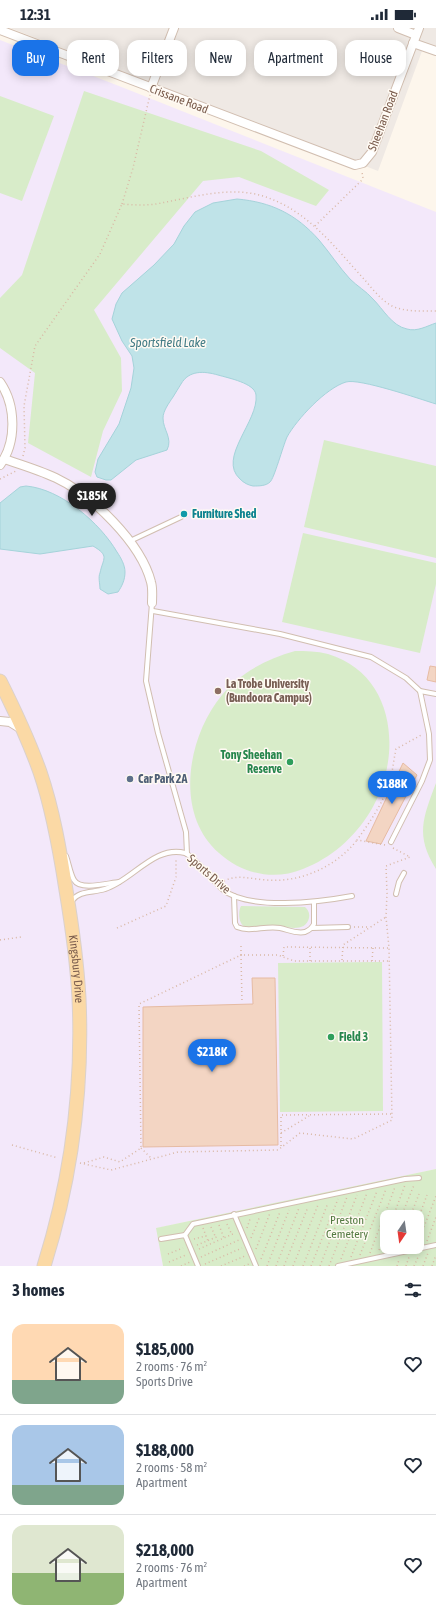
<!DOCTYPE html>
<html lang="en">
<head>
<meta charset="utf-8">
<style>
  body { margin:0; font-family:"Asap Condensed",sans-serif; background:#f2f2f3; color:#1f2937; height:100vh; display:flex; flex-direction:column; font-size:15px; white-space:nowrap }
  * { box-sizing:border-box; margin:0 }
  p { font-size:13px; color:#747a83 }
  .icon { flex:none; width:22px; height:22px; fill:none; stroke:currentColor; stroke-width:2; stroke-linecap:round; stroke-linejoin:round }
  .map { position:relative; height:1238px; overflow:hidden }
  .details { display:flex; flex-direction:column; background:#fff; flex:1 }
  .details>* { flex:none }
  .hud { position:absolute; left:12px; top:12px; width:412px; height:36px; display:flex; gap:8px }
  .needle { width:26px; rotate:193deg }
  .tools { position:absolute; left:380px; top:1182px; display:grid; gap:8px }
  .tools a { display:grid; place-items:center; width:44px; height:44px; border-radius:8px; background:#fff; box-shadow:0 2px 10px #0003; font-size:20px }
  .price { position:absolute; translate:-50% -34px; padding:0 9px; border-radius:14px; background:#1a73e8; color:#fff; font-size:13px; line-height:26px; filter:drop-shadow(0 1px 2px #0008) }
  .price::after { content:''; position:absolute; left:50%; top:24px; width:12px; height:9px; margin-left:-6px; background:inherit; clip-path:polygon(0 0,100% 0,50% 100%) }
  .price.selected { background:#222; color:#fff }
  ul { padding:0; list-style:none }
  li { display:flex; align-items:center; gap:12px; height:100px; padding:0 12px }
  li+li { border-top:1px solid #e0e1e3 }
  li span { display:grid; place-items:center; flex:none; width:112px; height:80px; border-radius:12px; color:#555 }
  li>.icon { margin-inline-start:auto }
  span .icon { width:48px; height:48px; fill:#fffc; stroke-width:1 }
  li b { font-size:17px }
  h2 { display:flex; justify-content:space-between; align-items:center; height:48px; padding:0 12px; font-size:17px }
  .tag { padding:0 14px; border-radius:12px; background:#fff; box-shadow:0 2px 10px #0003; font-size:14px; line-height:36px }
  .tag.selected { background:#1a73e8; color:#fff }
  .status { display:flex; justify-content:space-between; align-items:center; height:28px; padding:0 20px; background:#fff; direction:ltr }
  .status svg { height:11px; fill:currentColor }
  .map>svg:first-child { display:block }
  .industrial { fill:#efe9e4 }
  .education { fill:#f3e8fa }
  .green { fill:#d8ecc9; fill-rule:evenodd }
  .water { fill:#bfe3e8; stroke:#a5d3da }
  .building { fill:#f3d5c3; stroke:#e6bba3 }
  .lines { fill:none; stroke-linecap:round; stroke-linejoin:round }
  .lane-casing { stroke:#d1beb0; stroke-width:6 }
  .street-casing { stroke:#d1beb0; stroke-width:10 }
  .primary-casing { stroke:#dad1cd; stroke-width:15 }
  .path { stroke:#d9b8a5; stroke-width:1.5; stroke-dasharray:1 3; stroke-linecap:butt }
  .lane { stroke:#fff; stroke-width:4 }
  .street { stroke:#fff; stroke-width:8 }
  .primary { stroke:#fbd9a5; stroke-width:13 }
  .culture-dot { fill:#0f9aa8; stroke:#fffaf3; stroke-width:1.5 }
  .education-dot { fill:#8d6e63; stroke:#fffaf3; stroke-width:1.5 }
  .leisure-dot { fill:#2e9e5b; stroke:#fffaf3; stroke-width:1.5 }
  .service-dot { fill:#5c6f8a; stroke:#fffaf3; stroke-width:1.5 }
  .labels { text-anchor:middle; stroke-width:3; stroke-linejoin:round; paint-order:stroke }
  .street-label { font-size:12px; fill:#7a5c4d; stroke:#fffaf3 }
  .culture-label { font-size:12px; font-weight:bold; fill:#0d838f; stroke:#fffaf3; text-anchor:start }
  .education-label { font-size:12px; font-weight:bold; fill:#785e54; stroke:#fffaf3; text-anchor:start }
  .leisure-label { font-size:12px; font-weight:bold; fill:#27864d; stroke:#fffaf3; text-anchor:end }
  .service-label { font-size:12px; font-weight:bold; fill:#4e5e75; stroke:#fffaf3; text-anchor:start }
  .park-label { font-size:12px; fill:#537a41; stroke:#fffaf3 }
  .water-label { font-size:13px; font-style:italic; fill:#437c86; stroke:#fffaf3 }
</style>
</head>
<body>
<div class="status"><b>12:31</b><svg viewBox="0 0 49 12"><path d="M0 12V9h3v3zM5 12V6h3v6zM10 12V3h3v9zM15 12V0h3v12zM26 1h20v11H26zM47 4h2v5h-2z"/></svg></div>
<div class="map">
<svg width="436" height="1238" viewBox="0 0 436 1238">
  <rect width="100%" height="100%" fill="#fdf6ec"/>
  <!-- industrial -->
  <path class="industrial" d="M 10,0 L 436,0 L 436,28 L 422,23 L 378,143 Z"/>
  <!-- education -->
  <path class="education" d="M 0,12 L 119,58 L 436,184 L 436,1141 L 157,1200 L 163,1238 L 0,1238 Z"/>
  <!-- green -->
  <g class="green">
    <path d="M 84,63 L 261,123 L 329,162 L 316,178 L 239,149 L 203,153 L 94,282 L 121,330 L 122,363 L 103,403 L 91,449 L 28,415 L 35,345 L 0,320 L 0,270 L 22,247 Z"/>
    <path d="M 0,68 L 54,88 L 22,173 L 0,165 Z"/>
    <path d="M 324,412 L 436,438 L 436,530 L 304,499 Z"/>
    <path d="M 303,505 L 436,535 L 436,556 L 420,625 L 282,594 Z"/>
    <path d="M 295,623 C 306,623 317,623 328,626 C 397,647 403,730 370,784 C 354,810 331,830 303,841 C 274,853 242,846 219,825 C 174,786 187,709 222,667 C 241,644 267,631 295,623 Z"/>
    <path d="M 436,755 L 436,841 C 415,807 423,790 436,755 Z"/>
    <path d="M 241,878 L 305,879 C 308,882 310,885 309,890 C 305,907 282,897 270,897 C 265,897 250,900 246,899 C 238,897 238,883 241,878 Z"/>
    <path d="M 382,934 L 383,1083 L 280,1084 L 278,935 Z"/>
    <path d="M 436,1141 L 436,1238 L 163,1238 L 156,1200 ZM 387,1189 L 417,1189 L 417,1219 L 387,1219 Z"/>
  </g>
  <!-- water -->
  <g class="water">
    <path d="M 237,171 C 271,174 296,186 319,212 C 330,225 339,239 350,251 C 357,258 366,263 373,271 C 383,281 392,298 407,301 C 417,304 427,298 436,295 L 436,376 C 420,371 359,350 346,354 C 326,360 297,391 287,409 C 283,418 274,451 270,454 C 266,458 259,458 253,458 C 248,457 244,455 240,451 C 217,430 259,393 256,367 C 255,355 228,350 218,347 C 204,343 189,342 181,356 C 178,360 176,365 173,369 C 169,375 163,383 163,390 C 163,402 173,410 167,422 L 136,432 L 111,452 L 106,452 L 97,449 L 95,444 L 98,431 L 119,396 L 131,360 L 134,340 L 132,328 L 122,313 L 112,291 L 116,276 L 122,265 L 154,237 L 174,216 L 184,198 L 195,184 L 213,175 Z"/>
    <path d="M 26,458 C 61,461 100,495 117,524 C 121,530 125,537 125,544 C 125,552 122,558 118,564 L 108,566 L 100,561 C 100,556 98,549 100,545 C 103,530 110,528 93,518 L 40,526 L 0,521 L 0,475 L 20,459 Z"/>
  </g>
  <!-- building -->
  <g class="building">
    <path d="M 430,638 L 436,639 L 436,654 L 427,652 Z"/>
    <path d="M 403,735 L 417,747 L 381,816 L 366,813 Z"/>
    <path d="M 252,950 L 275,950 L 278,1117 L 143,1119 L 143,979 L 253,976 Z"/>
  </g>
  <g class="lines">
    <!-- lane casing -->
    <g class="lane-casing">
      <g id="lane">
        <path d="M 130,513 L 181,489"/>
        <path d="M 152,575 L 146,653 L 158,705 L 186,804 L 187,826"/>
        <path d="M 153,583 L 280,606 L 371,629 L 406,650 L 420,663 L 436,666"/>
        <path d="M 391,814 L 422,753 L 430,732 L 429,706 L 420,663"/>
        <path d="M 66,828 C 69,836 70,845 74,852 C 80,863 108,855 119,854"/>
        <path d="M 396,866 L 399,854 L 404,845"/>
        <path d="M 234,868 L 235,895 L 237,899 C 251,905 265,897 280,900 C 289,902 296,906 305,904 C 310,902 312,900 314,896 L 314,874"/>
        <path d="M 72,873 C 79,862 93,865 105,861 C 132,853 154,817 185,825 C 194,828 214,854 222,861 C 248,883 320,874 352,868"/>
        <path d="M 312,900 L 348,899"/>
        <path d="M 234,1186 L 256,1238"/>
        <path d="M 185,1207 L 193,1196 L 405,1151 L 419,1150"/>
        <path d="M 161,1211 L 185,1207 L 198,1238"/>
        <path d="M 338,1238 L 436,1217"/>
      </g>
    </g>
    <!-- street casing -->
    <g class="street-casing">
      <g id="street">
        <path d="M 398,0 L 416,7"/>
        <path d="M 0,2 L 355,137 L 363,135 L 372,124 L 419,0"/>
        <path d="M 413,15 L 436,23"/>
        <path d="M 151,60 L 174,0"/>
        <path d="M 0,354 C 16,377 17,414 0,437"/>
        <path d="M 4,431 C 22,437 39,442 56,450 C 92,467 141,515 151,554 C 153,561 152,568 152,575"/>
        <path d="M 0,693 L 10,694 L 23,702"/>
      </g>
    </g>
    <!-- primary casing -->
    <g class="primary-casing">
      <g id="primary">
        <path id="s1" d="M 0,653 C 15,683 29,713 40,744 C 53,782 60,823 66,862 C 72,898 77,934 79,970 C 83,1060 71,1152 44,1238"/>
      </g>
    </g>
    <!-- path -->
    <g class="path">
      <path d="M 122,176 L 133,140 L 150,67"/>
      <path d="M 315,198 L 361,153 L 363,150 L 362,144"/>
      <path d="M 23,428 L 25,420 L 24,378 L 35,318 L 100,226 L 122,176 C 135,177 148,178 161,175 C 194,169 230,158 263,168 C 307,182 333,217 363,250 C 372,260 381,273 394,279 C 408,284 422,283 436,283"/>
      <path d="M 0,451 L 16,443"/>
      <path d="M 385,817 L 357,812 C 370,794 386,771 391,749 C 393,740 394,730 396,721 L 423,706"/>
      <path d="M 393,820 L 410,829"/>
      <path d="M 224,853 C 237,846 251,851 266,852 C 300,855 336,839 357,812"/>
      <path d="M 354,899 L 370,899"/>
      <path d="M 117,900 L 166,878 L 176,849 L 176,830"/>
      <path d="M 0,912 L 21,909"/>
      <path d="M 241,918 L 241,927 L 278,927 L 294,933 L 389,933"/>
      <path d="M 283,928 L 284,919 L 389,920"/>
      <path d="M 342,932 L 343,917 L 386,889"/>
      <path d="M 310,933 L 310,920"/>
      <path d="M 372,933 L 373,920"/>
      <path d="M 281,1105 L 309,1088"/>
      <path d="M 12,1117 L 58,1130"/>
      <path d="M 281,1118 L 281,1087 L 392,1086"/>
      <path d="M 141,1120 L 152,1131"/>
      <path d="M 80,1135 L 111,1142 L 178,1124 L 278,1122 L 300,1105 L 353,1111 L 392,1092 L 389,920 L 386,889 L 387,865 L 386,838 L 410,829"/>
      <path d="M 84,1135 L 104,1129 L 120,1134 L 141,1120 L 139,976 L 241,927 L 242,974"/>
      <path d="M 393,1189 L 405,1157"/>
      <path d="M 401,1189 L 414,1157"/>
      <path d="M 410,1189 L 419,1166"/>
      <path d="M 417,1194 L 427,1167"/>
      <path d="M 227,1196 L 232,1207"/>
      <path d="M 219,1197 L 224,1210"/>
      <path d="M 211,1199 L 216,1210"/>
      <path d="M 203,1200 L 208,1213"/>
      <path d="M 247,1200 L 250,1191"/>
      <path d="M 251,1210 L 260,1188"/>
      <path d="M 194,1211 L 206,1208"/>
      <path d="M 427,1213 L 436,1189"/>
      <path d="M 418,1214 L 436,1168"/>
      <path d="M 197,1217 L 219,1208"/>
      <path d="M 199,1221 L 235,1205"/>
      <path d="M 256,1221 L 270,1185"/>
      <path d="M 379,1222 L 387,1203"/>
      <path d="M 370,1225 L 395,1159"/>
      <path d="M 168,1226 L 183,1220"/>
      <path d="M 360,1227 L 386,1161"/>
      <path d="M 201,1229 L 239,1212"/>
      <path d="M 351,1229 L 377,1163"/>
      <path d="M 261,1231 L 280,1184"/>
      <path d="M 341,1231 L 367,1165"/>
      <path d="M 169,1234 L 186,1227"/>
      <path d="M 205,1236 L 242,1220"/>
      <path d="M 181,1238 L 190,1234"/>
      <path d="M 221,1238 L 245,1228"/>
      <path d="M 244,1238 L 249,1236"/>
      <path d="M 267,1238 L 289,1182"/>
      <path d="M 276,1238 L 299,1180"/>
      <path d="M 284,1238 L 308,1179"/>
      <path d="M 293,1238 L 318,1177"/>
      <path d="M 303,1238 L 328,1175"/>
      <path d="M 311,1238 L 338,1171"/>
      <path d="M 320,1238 L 347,1169"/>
      <path d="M 329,1238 L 357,1167"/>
      <path d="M 397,1238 L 399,1232"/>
      <path d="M 406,1238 L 409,1229"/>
      <path d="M 414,1238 L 419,1227"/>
      <path d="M 423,1238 L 428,1225"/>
      <path d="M 432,1238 L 436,1227"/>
    </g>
    <!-- lane -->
    <use href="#lane" class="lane"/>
    <!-- street -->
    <use href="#street" class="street"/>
    <!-- primary -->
    <use href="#primary" class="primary"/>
  </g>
  <!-- markers -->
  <circle class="culture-dot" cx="184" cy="486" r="4"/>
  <circle class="education-dot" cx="218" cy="663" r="4"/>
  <g class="leisure-dot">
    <circle cx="290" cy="734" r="4"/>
    <circle cx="331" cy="1009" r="4"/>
  </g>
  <circle class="service-dot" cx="130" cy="751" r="4"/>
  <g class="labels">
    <!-- street labels -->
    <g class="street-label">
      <text transform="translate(179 71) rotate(21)" y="4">Crissane Road</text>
      <text transform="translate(383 93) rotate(-69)" y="4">Sheehan Road</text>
      <text transform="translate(209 846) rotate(41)" y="4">Sports Drive</text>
      <text dy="4" stroke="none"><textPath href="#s1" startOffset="300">Kingsbury Drive</textPath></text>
    </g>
    <!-- culture labels -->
    <g class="culture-label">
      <text x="192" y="490">Furniture Shed</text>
    </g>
    <!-- education labels -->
    <g class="education-label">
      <text x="226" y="660">La Trobe University<tspan x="226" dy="14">(Bundoora Campus)</tspan></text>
    </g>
    <!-- leisure labels -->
    <g class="leisure-label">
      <text x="282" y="731">Tony Sheehan<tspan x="282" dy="14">Reserve</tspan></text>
      <text x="339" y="1013" text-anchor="start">Field 3</text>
    </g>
    <!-- service labels -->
    <g class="service-label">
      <text x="138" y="755">Car Park 2A</text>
    </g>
    <!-- park labels -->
    <g class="park-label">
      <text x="347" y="1196">Preston<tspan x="347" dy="14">Cemetery</tspan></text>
    </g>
    <!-- water labels -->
    <g class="water-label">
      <text x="168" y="319">Sportsfield Lake</text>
    </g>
  </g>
</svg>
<div class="tools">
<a><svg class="needle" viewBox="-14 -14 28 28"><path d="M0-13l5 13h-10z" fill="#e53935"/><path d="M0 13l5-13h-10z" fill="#747a83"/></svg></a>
</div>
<b class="price selected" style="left:92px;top:489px">$185K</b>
<b class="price" style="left:392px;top:777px">$188K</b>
<b class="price" style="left:212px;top:1045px">$218K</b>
<div class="hud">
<a class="tag selected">Buy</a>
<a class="tag">Rent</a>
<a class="tag">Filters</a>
<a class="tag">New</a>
<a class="tag">Apartment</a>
<a class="tag">House</a>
</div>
</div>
<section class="details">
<h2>3 homes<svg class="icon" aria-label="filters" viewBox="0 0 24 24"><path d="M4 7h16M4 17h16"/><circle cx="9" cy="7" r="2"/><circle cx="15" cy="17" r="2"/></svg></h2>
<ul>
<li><span style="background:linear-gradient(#ffd9b3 70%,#7fa58c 0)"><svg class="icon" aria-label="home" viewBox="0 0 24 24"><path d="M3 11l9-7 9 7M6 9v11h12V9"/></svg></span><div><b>$185,000</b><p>2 rooms · 76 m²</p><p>Sports Drive</p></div><svg class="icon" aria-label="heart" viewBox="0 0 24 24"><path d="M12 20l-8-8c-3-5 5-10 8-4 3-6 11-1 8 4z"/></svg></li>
<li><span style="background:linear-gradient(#a9c7e8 75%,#7fa58c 0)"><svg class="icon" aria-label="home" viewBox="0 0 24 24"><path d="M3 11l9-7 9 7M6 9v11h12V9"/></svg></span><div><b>$188,000</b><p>2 rooms · 58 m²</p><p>Apartment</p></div><svg class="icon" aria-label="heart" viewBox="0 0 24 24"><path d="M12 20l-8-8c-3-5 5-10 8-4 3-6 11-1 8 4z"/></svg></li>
<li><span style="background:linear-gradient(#dfe7d0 60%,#8fb573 0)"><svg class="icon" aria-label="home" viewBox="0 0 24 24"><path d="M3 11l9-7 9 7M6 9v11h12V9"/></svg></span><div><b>$218,000</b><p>2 rooms · 76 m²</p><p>Apartment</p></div><svg class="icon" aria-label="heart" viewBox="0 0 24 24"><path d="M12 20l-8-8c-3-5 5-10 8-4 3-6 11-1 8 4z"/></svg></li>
</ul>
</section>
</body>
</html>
